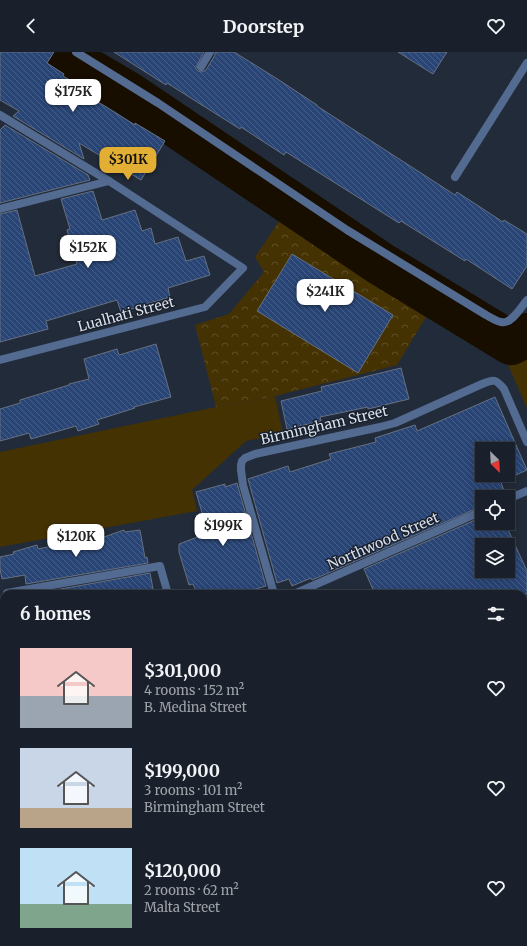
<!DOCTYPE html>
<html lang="en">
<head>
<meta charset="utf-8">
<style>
  body { margin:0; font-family:Merriweather,serif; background:#272d37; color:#f1f3f6; height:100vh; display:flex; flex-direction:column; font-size:15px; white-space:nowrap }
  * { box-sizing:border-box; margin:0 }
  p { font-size:13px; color:#9fa3a9 }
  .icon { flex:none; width:22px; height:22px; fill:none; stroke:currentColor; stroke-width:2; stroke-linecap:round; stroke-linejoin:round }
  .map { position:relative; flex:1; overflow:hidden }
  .sheet { position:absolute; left:0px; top:538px; width:527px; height:356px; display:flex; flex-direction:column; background:#1a202b; border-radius:12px 12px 0 0; box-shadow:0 2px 10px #0003,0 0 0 1px #383e47 }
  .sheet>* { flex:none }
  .needle { width:26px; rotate:156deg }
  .buttons { position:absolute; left:475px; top:390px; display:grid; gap:8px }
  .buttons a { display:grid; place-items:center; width:40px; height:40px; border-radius:0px; background:#1a202b; box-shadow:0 2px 10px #0003,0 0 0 1px #383e47; font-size:20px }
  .price { position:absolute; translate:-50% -34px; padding:0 9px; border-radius:8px; background:#fff; color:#222; font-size:13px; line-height:26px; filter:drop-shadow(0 1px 2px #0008) }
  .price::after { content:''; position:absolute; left:50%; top:24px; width:12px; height:9px; margin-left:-6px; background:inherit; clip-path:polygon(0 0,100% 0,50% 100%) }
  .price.on { background:#e2af34; color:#111 }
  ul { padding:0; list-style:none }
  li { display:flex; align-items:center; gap:12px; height:100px; padding:0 20px }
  li span { display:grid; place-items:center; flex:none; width:112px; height:80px; border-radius:0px; color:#555 }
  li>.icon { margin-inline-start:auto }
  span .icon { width:48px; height:48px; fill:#fffc; stroke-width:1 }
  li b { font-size:17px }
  h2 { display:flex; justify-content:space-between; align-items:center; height:48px; padding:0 20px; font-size:17px }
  header { display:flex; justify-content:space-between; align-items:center; height:52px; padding:0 20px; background:#1a202b; font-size:18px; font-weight:700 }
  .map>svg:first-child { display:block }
  .green { fill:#453203 }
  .park { fill:url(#park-crowns) }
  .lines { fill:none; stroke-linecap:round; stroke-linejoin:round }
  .river { stroke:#170e00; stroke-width:44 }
  .building { fill:url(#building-back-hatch); stroke:#667081; fill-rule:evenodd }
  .service { stroke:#536a91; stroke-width:8 }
  .minor { stroke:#536a91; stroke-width:8 }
  .labels { text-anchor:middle; stroke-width:3; stroke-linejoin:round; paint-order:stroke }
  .street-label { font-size:14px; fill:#d9dee8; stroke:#19212f }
</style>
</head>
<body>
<header><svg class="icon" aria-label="back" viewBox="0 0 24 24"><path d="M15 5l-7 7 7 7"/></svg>Doorstep<svg class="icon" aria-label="heart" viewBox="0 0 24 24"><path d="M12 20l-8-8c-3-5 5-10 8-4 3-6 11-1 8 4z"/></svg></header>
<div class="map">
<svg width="527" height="894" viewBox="0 0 527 894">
  <defs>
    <pattern id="park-crowns" width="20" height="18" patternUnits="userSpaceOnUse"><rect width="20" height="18" fill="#453203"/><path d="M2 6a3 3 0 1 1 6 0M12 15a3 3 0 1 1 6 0" fill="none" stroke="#5f4f28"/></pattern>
    <pattern id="building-back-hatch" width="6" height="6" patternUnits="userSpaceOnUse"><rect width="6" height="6" fill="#294575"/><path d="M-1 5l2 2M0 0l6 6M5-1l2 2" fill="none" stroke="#475f89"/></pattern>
  </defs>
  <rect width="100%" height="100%" fill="#222b39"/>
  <!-- green -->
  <g class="green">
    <path d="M 527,299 L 527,356 L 506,308 Z"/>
    <path d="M 275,344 L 283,382 L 246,389 L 192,438 L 197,459 L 0,495 L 0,400 L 216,355 Z"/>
  </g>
  <!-- park -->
  <path class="park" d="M 282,165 L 429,260 L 397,313 L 275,344 L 216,355 L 195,273 L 229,262 L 264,220 L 255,205 Z"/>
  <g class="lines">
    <!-- river -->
    <path class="river" d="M 58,0 L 129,42 L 381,212 L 511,291 L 527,283"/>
  </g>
  <!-- building -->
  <g class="building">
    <path d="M 0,0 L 54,0 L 47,11 L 64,22 L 63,24 L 98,44 L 95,48 L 135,73 L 135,71 L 165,89 L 141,128 L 79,91 L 84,107 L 13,64 L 19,59 L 0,48 Z"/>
    <path d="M 114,0 L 204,0 L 196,15 L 196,17 L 198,19 L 201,20 L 206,18 L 215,3 L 215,0 L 234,0 L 279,28 L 317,53 L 317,54 L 455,143 L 457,140 L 503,170 L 504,168 L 527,182 L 527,214 L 512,237 L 466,207 L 465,209 L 401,169 L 399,171 L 286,100 L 284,103 L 241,75 L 240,77 L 167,31 L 166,33 Z"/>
    <path d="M 398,0 L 447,0 L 433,22 Z"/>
    <path d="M 5,73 L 88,123 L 90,128 L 0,151 L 0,78 Z"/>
    <path d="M 93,139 L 102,168 L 135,158 L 142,179 L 151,176 L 155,192 L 178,185 L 186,209 L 204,204 L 210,223 L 168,236 L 170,245 L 121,260 L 117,248 L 46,269 L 48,277 L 0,290 L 0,162 L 17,158 L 35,224 L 77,212 L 67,178 L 70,177 L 61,147 Z"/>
    <path d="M 292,202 L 393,263 L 358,321 L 257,259 Z"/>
    <path d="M 156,292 L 171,345 L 134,355 L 135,356 L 97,368 L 99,372 L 78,379 L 76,374 L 31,387 L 29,381 L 0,389 L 0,357 L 20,351 L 20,348 L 69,333 L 69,332 L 89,327 L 84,307 L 117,297 L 119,303 Z"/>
    <path d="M 401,316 L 409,347 L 368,357 L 368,355 L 320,365 L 321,369 L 287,377 L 281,349 L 322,339 L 321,335 L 365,325 L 364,325 Z"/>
    <path d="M 495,345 L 527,418 L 501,430 L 504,439 L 493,444 L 494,445 L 482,445 L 482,454 L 312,528 L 311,526 L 292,534 L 289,527 L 277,531 L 248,427 L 288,414 L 290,420 L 331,407 L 329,402 L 376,390 L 375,386 L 415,373 L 417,379 ZM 482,397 L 508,397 L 508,423 L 482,423 Z"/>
    <path d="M 237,431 L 266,534 L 240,542 L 197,542 L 193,532 L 189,533 L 179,500 L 179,492 L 208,481 L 196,440 L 225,432 L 225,435 Z"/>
    <path d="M 482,465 L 482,471 L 505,471 L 527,519 L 527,542 L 375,542 L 364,517 ZM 482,493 L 508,493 L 508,519 L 482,519 Z"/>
    <path d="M 124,478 L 125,480 L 140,478 L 145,506 L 147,505 L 148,511 L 26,532 L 25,523 L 2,527 L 0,517 L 0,505 L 14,502 L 13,500 L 37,493 L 38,497 L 85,487 L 102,481 L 104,485 Z"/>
    <path d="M 150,521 L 154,542 L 33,542 Z"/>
  </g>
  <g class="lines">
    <!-- service -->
    <g class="service">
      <path d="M 76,0 L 158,51 L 347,178 L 486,263 C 490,265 496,269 501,270 C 511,273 521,255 527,248"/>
      <path d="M 201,15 L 210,0"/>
      <path d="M 455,125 L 527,11"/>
    </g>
    <!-- minor -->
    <g class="minor">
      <path d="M 0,63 L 109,129 L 243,216 L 205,255 L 0,308"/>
      <path d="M 0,157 L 109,129"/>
      <path d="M 508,447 L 527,439"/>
      <path d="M 7,542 L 7,541 L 160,514 L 168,542"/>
      <path d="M 274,542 L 243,433 L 241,418 L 241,413 L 242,409 L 245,406 L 255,402 L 380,375 L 395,371 L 482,332 C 494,327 496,327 504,337 L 527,390"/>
      <path d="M 294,542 L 482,459"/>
      <path d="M 523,555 L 527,553"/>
      <path d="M 523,676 L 527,675"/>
      <path d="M 523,794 L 527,792"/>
      <path d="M 66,890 L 67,894"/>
      <path d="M 498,890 L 499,894"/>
      <path d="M 287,894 L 297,890"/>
    </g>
  </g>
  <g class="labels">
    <!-- street labels -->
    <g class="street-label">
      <text transform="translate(126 262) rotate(-15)" y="5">Lualhati Street</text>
      <text transform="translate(324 373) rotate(-13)" y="5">Birmingham Street</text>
      <text transform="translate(383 489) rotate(-24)" y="5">Northwood Street</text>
    </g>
  </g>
</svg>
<div class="buttons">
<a><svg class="needle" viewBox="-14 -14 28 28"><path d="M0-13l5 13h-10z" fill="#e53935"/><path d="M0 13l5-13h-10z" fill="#9fa3a9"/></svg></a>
<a><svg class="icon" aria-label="locate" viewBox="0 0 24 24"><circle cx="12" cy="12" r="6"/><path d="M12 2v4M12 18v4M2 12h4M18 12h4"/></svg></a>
<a><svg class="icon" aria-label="layers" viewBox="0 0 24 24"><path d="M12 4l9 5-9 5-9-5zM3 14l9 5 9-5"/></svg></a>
</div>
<b class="price" style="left:73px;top:61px">$175K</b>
<b class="price on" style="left:128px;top:129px">$301K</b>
<b class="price" style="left:88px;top:217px">$152K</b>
<b class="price" style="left:325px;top:261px">$241K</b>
<b class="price" style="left:223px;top:495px">$199K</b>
<b class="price" style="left:76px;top:506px">$120K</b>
<section class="sheet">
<h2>6 homes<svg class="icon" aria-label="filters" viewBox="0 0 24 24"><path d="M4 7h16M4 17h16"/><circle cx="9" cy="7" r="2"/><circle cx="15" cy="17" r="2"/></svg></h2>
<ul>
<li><span style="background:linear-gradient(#f6c9c9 60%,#9aa5b1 0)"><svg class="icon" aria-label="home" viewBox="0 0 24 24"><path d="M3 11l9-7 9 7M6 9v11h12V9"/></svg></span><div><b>$301,000</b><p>4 rooms · 152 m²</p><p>B. Medina Street</p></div><svg class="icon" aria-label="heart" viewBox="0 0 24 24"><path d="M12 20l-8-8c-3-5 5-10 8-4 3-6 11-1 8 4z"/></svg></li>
<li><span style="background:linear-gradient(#c9d6e8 75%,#b9a48a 0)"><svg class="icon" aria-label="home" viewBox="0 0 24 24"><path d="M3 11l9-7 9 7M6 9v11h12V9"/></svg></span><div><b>$199,000</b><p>3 rooms · 101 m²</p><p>Birmingham Street</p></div><svg class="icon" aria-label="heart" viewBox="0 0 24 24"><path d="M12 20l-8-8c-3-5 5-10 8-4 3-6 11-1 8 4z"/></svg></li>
<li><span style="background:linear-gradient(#bfe0f5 70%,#7fa58c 0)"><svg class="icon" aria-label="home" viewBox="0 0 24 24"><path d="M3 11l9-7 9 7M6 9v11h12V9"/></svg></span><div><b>$120,000</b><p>2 rooms · 62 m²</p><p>Malta Street</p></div><svg class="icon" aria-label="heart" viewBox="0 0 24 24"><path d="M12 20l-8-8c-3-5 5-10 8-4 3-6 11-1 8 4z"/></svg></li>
</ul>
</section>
</div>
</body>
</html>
